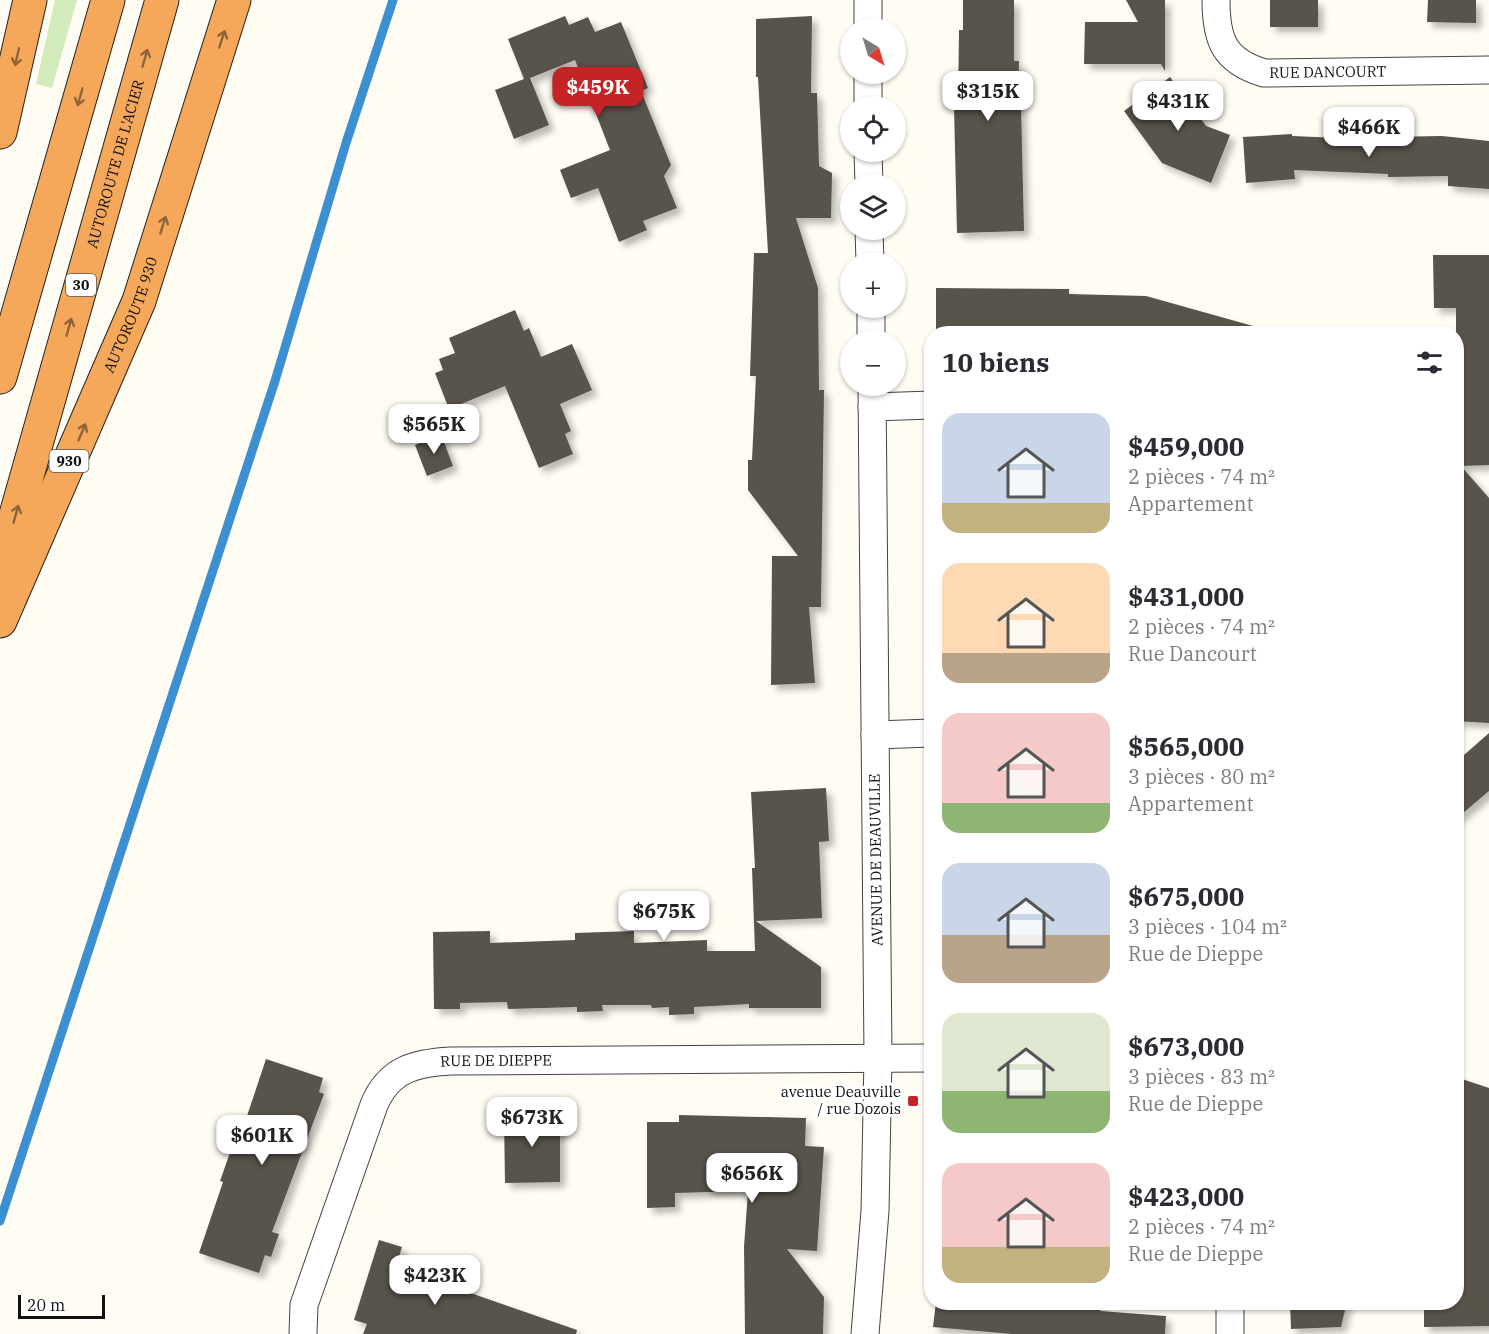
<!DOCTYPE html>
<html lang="fr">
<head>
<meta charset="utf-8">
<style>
  body { margin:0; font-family:"IBM Plex Serif",serif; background:#f2f2f3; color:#2b2b33; height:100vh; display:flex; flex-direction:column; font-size:22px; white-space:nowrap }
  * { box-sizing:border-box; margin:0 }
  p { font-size:20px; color:#7c7c81 }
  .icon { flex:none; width:33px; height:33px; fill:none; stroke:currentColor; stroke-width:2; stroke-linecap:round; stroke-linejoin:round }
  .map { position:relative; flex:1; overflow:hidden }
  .drawer { position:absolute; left:924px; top:326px; width:540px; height:984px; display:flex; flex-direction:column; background:#fff; border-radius:24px; box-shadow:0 2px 4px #0004 }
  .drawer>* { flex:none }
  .needle { width:39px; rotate:142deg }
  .controls { position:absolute; left:840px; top:18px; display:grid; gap:12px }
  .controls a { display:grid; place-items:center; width:66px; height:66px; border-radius:50%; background:#fff; box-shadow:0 2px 4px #0004; font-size:30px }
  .scale { position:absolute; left:18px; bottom:15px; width:87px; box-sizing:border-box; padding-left:6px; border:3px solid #101010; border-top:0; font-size:16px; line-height:21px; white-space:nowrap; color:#101010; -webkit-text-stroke:4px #fff; paint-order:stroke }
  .price { position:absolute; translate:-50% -51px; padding:0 14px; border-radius:12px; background:#fff; color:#222; font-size:20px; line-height:39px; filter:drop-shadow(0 2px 3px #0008) }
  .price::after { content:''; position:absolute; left:50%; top:36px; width:18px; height:14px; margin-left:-9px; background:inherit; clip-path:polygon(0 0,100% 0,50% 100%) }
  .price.current { background:#c42425; color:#fff }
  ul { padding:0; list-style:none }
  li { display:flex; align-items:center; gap:18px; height:150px; padding:0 18px }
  li span { display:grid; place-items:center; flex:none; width:168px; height:120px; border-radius:18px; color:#555 }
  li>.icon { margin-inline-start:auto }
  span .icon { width:72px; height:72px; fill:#fffc; stroke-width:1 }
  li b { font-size:26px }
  h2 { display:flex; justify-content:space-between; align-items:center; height:72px; padding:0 18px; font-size:26px }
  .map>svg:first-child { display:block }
  .green { fill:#d2ebbb }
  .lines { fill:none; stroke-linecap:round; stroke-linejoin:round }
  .stream { stroke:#3c8fd0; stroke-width:9 }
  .building { fill:#59524c; filter:url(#shadow) }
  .street-casing { stroke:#434343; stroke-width:29 }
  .highway-casing { stroke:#212121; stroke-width:35 }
  .street { stroke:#fff; stroke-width:27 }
  .highway { stroke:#f6a85a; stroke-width:33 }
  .oneway { stroke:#8e6439 }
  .poi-dot { fill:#c42425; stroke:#fff; stroke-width:2 }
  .labels { text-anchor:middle; stroke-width:6; stroke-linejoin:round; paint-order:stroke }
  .shield { fill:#fff; stroke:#585858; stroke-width:1.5 }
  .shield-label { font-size:14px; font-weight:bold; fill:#101010 }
  .street-label { font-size:15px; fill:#101010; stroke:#fff }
  .poi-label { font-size:15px; fill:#101010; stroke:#fff; text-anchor:end }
</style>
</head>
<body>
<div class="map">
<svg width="1489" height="1334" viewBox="0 0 1489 1334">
  <defs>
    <filter id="shadow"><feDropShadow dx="5.5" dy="5.5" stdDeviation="3" flood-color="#0004"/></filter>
  </defs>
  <rect width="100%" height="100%" fill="#fffdf3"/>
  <!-- green -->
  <path class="green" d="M 55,0 L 77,0 L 52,88 L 36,84 Z"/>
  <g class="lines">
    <!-- stream -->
    <path class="stream" d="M 0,1221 L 275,381 L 346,143 L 393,0"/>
  </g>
  <!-- building -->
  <g class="building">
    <path d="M 963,0 L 1014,0 L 1014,61 L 1019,61 L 1018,105 L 1021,105 L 1024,231 L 957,233 L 954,106 L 958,106 L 959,30 L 963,30 Z"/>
    <path d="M 1126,0 L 1165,0 L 1165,71 L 1161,64 L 1084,64 L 1085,22 L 1138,22 Z"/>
    <rect x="1270" y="0" width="48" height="27"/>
    <path d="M 1428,0 L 1476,0 L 1476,23 L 1427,22 Z"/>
    <path d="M 565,16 L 569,25 L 588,17 L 595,32 L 621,22 L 648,88 L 641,91 L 671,165 L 664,176 L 677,208 L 643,221 L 647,230 L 619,242 L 598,188 L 571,198 L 560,170 L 610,150 L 575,60 L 530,78 L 549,125 L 514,139 L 495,90 L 524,79 L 508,39 Z"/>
    <path d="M 812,16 L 811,93 L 817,93 L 819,166 L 832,173 L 831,218 L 796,218 L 818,288 L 819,390 L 824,390 L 821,607 L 809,607 L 815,683 L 771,685 L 772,556 L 798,556 L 748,490 L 748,460 L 752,460 L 756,376 L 750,376 L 754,253 L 768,253 L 758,77 L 756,77 L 756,19 Z"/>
    <path d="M 1170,77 L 1206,126 L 1230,135 L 1211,183 L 1162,163 L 1124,111 Z"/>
    <path d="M 1292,134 L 1292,136 L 1387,140 L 1387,137 L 1442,136 L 1489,141 L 1489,189 L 1448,186 L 1448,176 L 1388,177 L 1388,174 L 1294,170 L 1295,179 L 1246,183 L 1243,137 Z"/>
    <path d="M 1433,255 L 1489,255 L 1489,465 L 1461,466 L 1489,498 L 1489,723 L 1456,721 L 1456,308 L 1434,308 Z"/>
    <path d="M 936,288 L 1069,289 L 1069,294 L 1146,296 L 1253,326 L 1252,333 L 936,333 Z"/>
    <path d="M 515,310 L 524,331 L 529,328 L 541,357 L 572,344 L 592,390 L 560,404 L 571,431 L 565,434 L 573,454 L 539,468 L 505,386 L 449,409 L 435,373 L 443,370 L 439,359 L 455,353 L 449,338 Z"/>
    <path d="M 441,434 L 453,466 L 427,476 L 415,445 Z"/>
    <path d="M 1489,733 L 1489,791 L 1456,819 L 1456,762 Z"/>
    <path d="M 826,788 L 829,841 L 819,842 L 822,918 L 756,921 L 821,967 L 821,1008 L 749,1008 L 749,1004 L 694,1007 L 694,1014 L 669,1015 L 669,1007 L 652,1008 L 651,1005 L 602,1005 L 603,1011 L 577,1012 L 577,1007 L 508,1009 L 507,1002 L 460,1003 L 460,1009 L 434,1009 L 433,932 L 490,931 L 490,943 L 575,940 L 575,933 L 634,931 L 634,943 L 707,940 L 707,951 L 755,951 L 752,868 L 755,868 L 751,792 Z"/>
    <path d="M 266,1059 L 323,1078 L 319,1092 L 324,1094 L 272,1232 L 279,1234 L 271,1257 L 265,1255 L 259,1273 L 199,1253 L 223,1182 L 220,1181 L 232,1147 L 223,1145 L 231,1123 L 243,1128 Z"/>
    <path d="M 1456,1077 L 1489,1088 L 1489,1326 L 1424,1327 L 1424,1302 L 1456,1302 Z"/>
    <path d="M 560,1114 L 560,1182 L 505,1183 L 504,1115 Z"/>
    <path d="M 679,1115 L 806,1118 L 805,1146 L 824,1147 L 817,1251 L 787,1249 L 824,1297 L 823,1334 L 745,1334 L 744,1247 L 748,1191 L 675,1193 L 675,1207 L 647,1208 L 647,1122 L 679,1122 Z"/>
    <path d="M 379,1240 L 402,1247 L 396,1267 L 577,1330 L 576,1334 L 363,1334 L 367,1324 L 354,1320 Z"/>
    <path d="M 936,1302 L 1101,1304 L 1100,1311 L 1166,1316 L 1165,1334 L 1012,1334 L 933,1327 Z"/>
    <path d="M 1290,1302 L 1347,1302 L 1341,1327 L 1291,1329 Z"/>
  </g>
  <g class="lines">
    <!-- street casing -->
    <g class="street-casing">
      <g id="street">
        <path d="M 868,0 L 868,28"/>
        <path id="s1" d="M 1216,0 C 1216,40 1224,61 1264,73 L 1489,70"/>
        <path d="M 868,74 L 868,106"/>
        <path d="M 868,152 L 869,184"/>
        <path d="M 869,230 L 870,262"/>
        <path d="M 871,308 L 871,340"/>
        <path d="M 872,407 L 932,405"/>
        <path d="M 875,735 L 932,733"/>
        <path d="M 1230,1302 L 1230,1334"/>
        <path id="s2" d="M 303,1334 L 304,1305 L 374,1105 C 389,1069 415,1063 451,1061 L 932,1058"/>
        <path d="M 865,1334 L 875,1211 L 878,1057 L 872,386"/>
      </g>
    </g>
    <!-- highway casing -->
    <g class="highway-casing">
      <g id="highway">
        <path d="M 0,132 L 30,0"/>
        <path d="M 0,377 L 108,0"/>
        <path id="s3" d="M 0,571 L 162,0"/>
        <path id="s4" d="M 0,621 L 139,301 L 234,0"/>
      </g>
    </g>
    <!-- street -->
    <use href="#street" class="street"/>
    <!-- highway -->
    <use href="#highway" class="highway"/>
  </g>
  <!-- one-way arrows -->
  <defs><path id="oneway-shaft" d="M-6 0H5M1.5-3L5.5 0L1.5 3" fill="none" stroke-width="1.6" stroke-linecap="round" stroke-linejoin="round" transform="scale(1.5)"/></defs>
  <g class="oneway">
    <use href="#oneway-shaft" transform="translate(222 39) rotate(-72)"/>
    <use href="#oneway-shaft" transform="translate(17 57) rotate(103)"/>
    <use href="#oneway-shaft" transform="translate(145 58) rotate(-74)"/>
    <use href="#oneway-shaft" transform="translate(80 97) rotate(106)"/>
    <use href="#oneway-shaft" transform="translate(163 225) rotate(-72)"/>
    <use href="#oneway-shaft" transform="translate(69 327) rotate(-74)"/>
    <use href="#oneway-shaft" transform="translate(82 432) rotate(-67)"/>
    <use href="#oneway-shaft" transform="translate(16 514) rotate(-74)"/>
  </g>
  <!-- markers -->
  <rect class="poi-dot" x="907" y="1095" width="12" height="12" rx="3"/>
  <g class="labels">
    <!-- shield labels -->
    <g class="shield">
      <rect x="66" y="274" width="30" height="22" rx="4.5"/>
      <rect x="49.5" y="450" width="39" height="22" rx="4.5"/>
    </g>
    <g class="shield-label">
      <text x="81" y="290">30</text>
      <text x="69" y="466">930</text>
    </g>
    <!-- street labels -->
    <g class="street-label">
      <text dy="5" stroke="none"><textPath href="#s1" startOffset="160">RUE DANCOURT</textPath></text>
      <text dy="5" stroke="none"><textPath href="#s3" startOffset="423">AUTOROUTE DE L'ACIER</textPath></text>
      <text dy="5" stroke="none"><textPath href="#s4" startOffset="333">AUTOROUTE 930</textPath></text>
      <text transform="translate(876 860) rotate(-91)" y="5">AVENUE DE DEAUVILLE</text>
      <text dy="5" stroke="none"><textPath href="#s2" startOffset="381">RUE DE DIEPPE</textPath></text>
    </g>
    <!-- poi labels -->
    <g class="poi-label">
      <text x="901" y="1097">avenue Deauville<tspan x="901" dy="17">/ rue Dozois</tspan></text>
    </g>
  </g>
</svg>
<div class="controls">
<a><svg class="needle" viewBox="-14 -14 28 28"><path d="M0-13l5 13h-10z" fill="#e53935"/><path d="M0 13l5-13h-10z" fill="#7c7c81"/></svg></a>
<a><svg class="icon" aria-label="locate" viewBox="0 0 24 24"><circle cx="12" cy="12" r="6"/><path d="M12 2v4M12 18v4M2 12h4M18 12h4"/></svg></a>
<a><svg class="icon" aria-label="layers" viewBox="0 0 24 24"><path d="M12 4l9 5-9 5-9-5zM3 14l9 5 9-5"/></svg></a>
<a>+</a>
<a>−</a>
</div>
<div class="scale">20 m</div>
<b class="price current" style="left:598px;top:118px">$459K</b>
<b class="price" style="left:988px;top:122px">$315K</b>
<b class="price" style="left:1178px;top:132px">$431K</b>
<b class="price" style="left:1369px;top:158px">$466K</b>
<b class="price" style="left:434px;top:455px">$565K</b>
<b class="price" style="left:664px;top:942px">$675K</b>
<b class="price" style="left:532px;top:1148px">$673K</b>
<b class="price" style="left:262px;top:1166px">$601K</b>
<b class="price" style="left:752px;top:1204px">$656K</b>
<b class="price" style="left:435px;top:1306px">$423K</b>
<section class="drawer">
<h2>10 biens<svg class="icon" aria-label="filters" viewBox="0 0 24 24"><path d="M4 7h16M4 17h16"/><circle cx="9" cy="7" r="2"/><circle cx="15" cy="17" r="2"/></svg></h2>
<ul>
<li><span style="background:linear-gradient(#c9d6e8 75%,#c2b280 0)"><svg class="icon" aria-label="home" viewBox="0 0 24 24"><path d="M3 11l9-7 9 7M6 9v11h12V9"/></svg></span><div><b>$459,000</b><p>2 pièces · 74 m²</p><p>Appartement</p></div></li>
<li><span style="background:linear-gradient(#ffd9b3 75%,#b9a48a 0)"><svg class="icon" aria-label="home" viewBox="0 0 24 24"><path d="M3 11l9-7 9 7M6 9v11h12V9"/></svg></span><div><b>$431,000</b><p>2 pièces · 74 m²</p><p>Rue Dancourt</p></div></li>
<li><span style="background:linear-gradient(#f6c9c9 75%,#8fb573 0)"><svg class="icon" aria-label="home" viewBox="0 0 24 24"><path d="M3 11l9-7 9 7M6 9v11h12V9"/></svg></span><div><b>$565,000</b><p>3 pièces · 80 m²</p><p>Appartement</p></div></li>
<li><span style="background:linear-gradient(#c9d6e8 60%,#b9a48a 0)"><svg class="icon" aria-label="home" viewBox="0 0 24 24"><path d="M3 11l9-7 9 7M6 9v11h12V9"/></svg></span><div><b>$675,000</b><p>3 pièces · 104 m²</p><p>Rue de Dieppe</p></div></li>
<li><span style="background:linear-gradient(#dfe7d0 65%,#8fb573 0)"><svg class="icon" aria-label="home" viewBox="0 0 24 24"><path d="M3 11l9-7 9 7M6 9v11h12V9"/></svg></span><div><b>$673,000</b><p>3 pièces · 83 m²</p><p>Rue de Dieppe</p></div></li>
<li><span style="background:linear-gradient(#f6c9c9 70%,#c2b280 0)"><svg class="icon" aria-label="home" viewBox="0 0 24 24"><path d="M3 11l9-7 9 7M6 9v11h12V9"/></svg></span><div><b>$423,000</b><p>2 pièces · 74 m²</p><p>Rue de Dieppe</p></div></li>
</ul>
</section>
</div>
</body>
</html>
